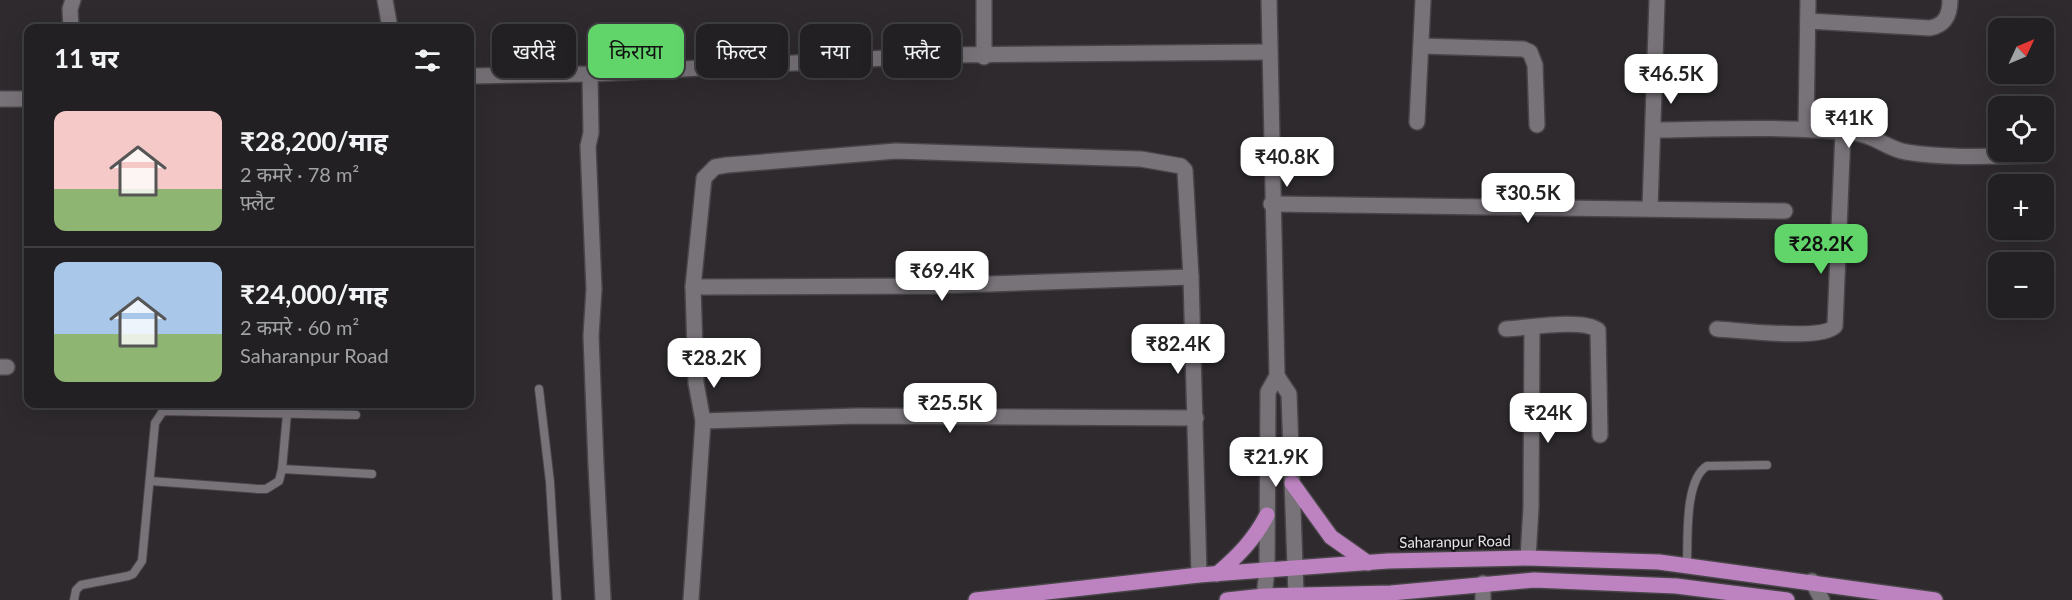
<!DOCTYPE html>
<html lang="hi">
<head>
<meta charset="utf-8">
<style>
  body { margin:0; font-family:Lato,"Noto Sans Devanagari",sans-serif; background:#2a282a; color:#f1f3f6; height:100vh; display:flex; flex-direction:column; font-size:22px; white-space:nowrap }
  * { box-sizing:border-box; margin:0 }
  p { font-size:20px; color:#a2a3a5 }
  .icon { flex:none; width:33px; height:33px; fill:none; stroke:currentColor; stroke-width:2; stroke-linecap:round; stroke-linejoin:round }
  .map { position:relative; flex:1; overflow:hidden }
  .panel { position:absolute; left:24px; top:24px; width:450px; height:384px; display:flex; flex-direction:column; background:#222022; border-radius:12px; box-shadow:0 6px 24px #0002,0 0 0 2px #3f3e40 }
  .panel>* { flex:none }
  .guide { position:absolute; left:492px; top:24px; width:570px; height:54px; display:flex; gap:12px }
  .needle { width:39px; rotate:46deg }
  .controls { position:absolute; left:1988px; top:18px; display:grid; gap:12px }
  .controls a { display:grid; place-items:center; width:66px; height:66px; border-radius:12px; background:#222022; box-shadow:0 6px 24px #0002,0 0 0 2px #3f3e40; font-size:30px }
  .price { position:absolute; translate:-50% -51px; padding:0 14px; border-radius:12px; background:#fff; color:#222; font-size:20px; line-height:39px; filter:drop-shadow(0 2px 3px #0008) }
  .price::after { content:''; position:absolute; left:50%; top:36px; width:18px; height:14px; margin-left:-9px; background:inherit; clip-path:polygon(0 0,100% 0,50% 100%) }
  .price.active { background:#61d46a; color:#111 }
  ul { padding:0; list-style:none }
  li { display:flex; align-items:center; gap:18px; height:150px; padding:0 30px }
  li+li { border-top:2px solid #3f3e40 }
  li span { display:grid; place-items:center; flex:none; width:168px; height:120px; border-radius:12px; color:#555 }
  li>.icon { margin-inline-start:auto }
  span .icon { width:72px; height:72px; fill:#fffc; stroke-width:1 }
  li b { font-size:26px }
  h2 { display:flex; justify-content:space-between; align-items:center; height:72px; padding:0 30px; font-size:26px }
  .pill { padding:0 21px; border-radius:12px; background:#222022; box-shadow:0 6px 24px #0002,0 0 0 2px #3f3e40; font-size:21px; line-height:54px }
  .pill.active { background:#61d46a; color:#111 }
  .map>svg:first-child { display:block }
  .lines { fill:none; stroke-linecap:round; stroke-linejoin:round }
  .service-casing { stroke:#484548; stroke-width:10 }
  .minor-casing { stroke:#484548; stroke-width:18 }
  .tertiary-casing { stroke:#484548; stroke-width:18 }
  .primary-casing { stroke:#484548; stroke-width:18 }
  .service { stroke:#787379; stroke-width:8 }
  .minor { stroke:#787379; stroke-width:15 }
  .tertiary { stroke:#787379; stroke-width:15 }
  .primary { stroke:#bd83c1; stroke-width:15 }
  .labels { text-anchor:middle; stroke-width:4.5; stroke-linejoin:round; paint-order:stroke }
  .street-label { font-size:15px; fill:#e7e5e7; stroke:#151315 }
</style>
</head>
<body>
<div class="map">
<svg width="2072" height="600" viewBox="0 0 2072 600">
  <rect width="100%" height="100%" fill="#2e2a2e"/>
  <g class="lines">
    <!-- service casing -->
    <g class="service-casing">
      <g id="service">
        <path d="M 539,389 L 550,482 L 557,600"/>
        <path d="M 282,469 L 287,414"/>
        <path d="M 150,481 L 258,489 L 266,489 L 279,481 L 282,469 L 372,474"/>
        <path d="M 1687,566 C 1688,541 1684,480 1707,466 L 1767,465"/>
        <path d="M 74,600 L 76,590 L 81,585 L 128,576 L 133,574 L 142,561 L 155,423 L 163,411 L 356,415"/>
      </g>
    </g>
    <!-- minor casing -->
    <g class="minor-casing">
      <g id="minor">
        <path d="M 385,0 L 390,28"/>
        <path d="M 1808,21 L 1930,28 C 1945,25 1950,15 1950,0"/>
        <path d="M 71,28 L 70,9 L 73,0"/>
        <path d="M 1421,46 L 1523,49 L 1530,52 L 1535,65 L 1537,125"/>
        <path d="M 984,57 L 984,0"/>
        <path d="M 590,74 L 591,133 L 588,146 L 594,289 L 591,336 L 596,465 L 603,600"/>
        <path d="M 470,76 L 590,74 L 942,55 L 1268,52"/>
        <path d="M 0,99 L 28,99"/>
        <path d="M 1417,122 L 1423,0"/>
        <path d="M 1806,128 L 1808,0"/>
        <path d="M 1654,130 C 1721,129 1788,126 1855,133 C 1875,135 1887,149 1906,152 C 1949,159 1995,156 2039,155"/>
        <path d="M 1271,204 L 1785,211"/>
        <path d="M 1650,209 L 1657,0"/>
        <path d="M 693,287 L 932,286 L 1191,277"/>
        <path d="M 1506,329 C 1527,328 1582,318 1598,330 L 1600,435"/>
        <path d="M 1717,329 C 1738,330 1823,341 1835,326 L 1843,132"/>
        <path d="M 0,367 L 7,367"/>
        <path d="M 703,421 L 857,416 L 1196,418"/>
        <path d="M 1528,558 L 1531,508 L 1532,328"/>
        <path d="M 1812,581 L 1822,600"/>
        <path d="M 1483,583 L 1483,600"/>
        <path d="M 691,600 L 703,421 L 696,383 L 693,287 L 704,178 L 715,167 L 727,165 L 896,151 L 1141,159 L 1181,166 L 1185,170 L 1191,277 L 1199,575"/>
      </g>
    </g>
    <!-- tertiary casing -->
    <g class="tertiary-casing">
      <g id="tertiary">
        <path d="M 1277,376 L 1289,394 L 1296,595"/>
        <path d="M 1264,596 L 1267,571 L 1268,392 L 1277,376 L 1269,0"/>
      </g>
    </g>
    <!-- primary casing -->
    <g class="primary-casing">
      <g id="primary">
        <path d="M 1292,483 L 1331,537 L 1368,563"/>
        <path d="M 1217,574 C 1238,556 1254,540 1267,515"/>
        <path d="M 976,600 L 1199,575 L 1388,561 L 1528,558 L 1659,562 L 1935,600"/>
        <path d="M 1227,600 L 1264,596 L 1391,593 L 1534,580 L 1676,586 L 1787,600"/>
      </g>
    </g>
    <!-- service -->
    <use href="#service" class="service"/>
    <!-- minor -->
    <use href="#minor" class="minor"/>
    <!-- tertiary -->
    <use href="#tertiary" class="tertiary"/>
    <!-- primary -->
    <use href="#primary" class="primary"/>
  </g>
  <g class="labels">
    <!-- street labels -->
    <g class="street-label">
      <text transform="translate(1455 542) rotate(-1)" y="5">Saharanpur Road</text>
    </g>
  </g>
</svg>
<div class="controls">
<a><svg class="needle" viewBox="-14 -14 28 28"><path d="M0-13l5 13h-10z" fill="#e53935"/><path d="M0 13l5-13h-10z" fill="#a2a3a5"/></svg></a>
<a><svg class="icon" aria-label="locate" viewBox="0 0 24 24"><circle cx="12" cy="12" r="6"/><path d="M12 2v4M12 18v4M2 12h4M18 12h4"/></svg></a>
<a>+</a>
<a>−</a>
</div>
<b class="price" style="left:1671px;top:105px">₹46.5K</b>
<b class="price" style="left:1849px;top:149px">₹41K</b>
<b class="price" style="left:1287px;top:188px">₹40.8K</b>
<b class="price" style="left:1528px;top:224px">₹30.5K</b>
<b class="price active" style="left:1821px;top:275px">₹28.2K</b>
<b class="price" style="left:942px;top:302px">₹69.4K</b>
<b class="price" style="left:1178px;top:375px">₹82.4K</b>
<b class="price" style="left:714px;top:389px">₹28.2K</b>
<b class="price" style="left:950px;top:434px">₹25.5K</b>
<b class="price" style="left:1548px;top:444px">₹24K</b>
<b class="price" style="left:1276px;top:488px">₹21.9K</b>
<div class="guide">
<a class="pill">खरीदें</a>
<a class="pill active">किराया</a>
<a class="pill">फ़िल्टर</a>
<a class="pill">नया</a>
<a class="pill">फ़्लैट</a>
</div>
<section class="panel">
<h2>11 घर<svg class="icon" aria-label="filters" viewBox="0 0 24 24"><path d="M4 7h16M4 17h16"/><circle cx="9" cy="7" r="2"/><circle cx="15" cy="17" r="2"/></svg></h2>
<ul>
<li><span style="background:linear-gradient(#f6c9c9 65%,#8fb573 0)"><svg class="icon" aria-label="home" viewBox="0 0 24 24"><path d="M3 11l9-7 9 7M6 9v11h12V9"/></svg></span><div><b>₹28,200/माह</b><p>2 कमरे · 78 m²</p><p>फ़्लैट</p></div></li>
<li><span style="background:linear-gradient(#a9c7e8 60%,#8fb573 0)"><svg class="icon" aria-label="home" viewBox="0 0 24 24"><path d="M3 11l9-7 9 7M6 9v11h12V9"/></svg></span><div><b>₹24,000/माह</b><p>2 कमरे · 60 m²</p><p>Saharanpur Road</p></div></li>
</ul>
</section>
</div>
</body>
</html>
